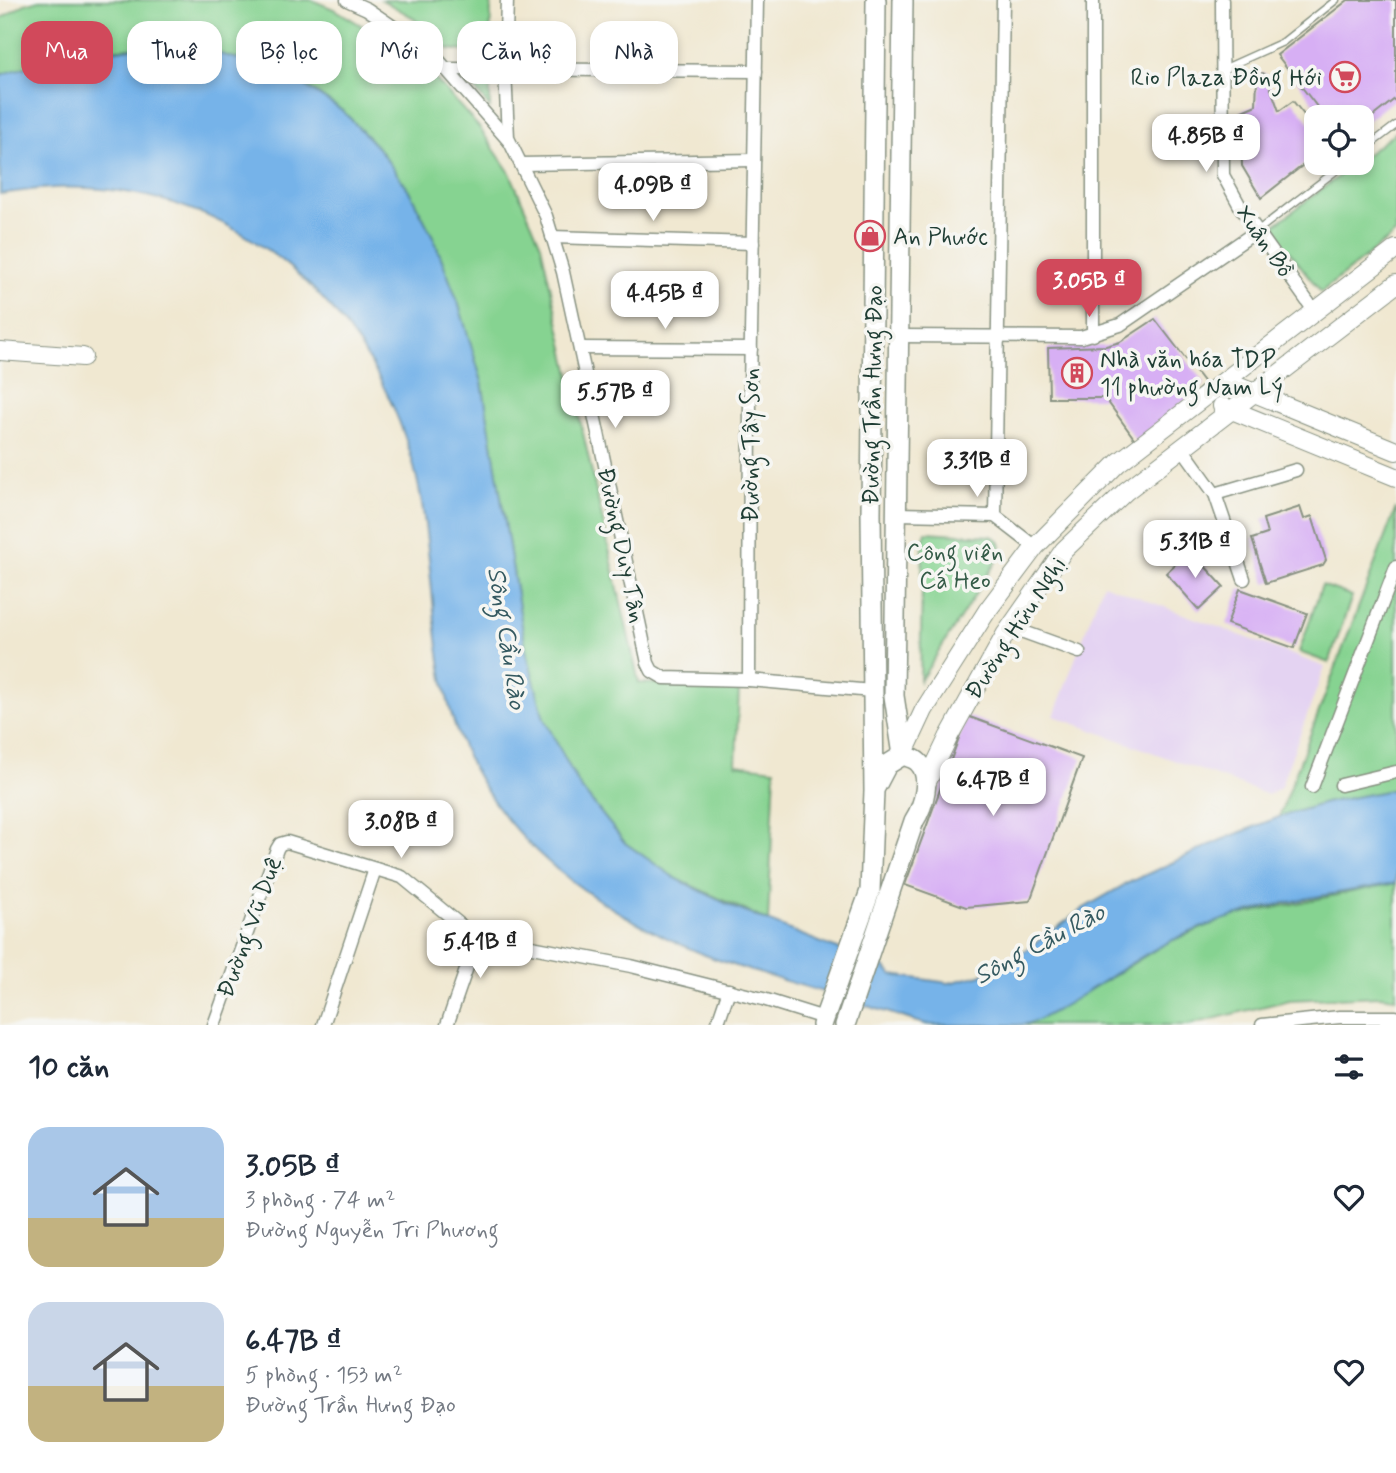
<!DOCTYPE html>
<html lang="vi">
<head>
<meta charset="utf-8">
<style>
  body { margin:0; font-family:Mynerve,sans-serif; background:#f2f2f3; color:#1f2937; height:100vh; display:flex; flex-direction:column; font-size:26px; white-space:nowrap }
  * { box-sizing:border-box; margin:0 }
  p { font-size:23px; color:#747a83 }
  .icon { flex:none; width:38px; height:38px; fill:none; stroke:currentColor; stroke-width:2; stroke-linecap:round; stroke-linejoin:round }
  .map { position:relative; height:1025px; overflow:hidden }
  .details { display:flex; flex-direction:column; background:#fff; flex:1 }
  .details>* { flex:none }
  .banner { position:absolute; left:21px; top:21px; width:700px; height:63px; display:flex; gap:14px }
  .buttons { position:absolute; left:1304px; top:105px; display:grid; gap:14px }
  .buttons a { display:grid; place-items:center; width:70px; height:70px; border-radius:14px; background:#fff; box-shadow:0 4px 10px #0003; font-size:35px }
  .price { position:absolute; translate:-50% -60px; padding:0 16px; border-radius:14px; background:#fff; color:#222; font-size:23px; line-height:46px; filter:drop-shadow(0 2px 4px #0008) }
  .price::after { content:''; position:absolute; left:50%; top:42px; width:21px; height:16px; margin-left:-10px; background:inherit; clip-path:polygon(0 0,100% 0,50% 100%) }
  .price.selected { background:#d1495b; color:#fff }
  ul { padding:0; list-style:none }
  li { display:flex; align-items:center; gap:21px; height:175px; padding:0 28px }
  li span { display:grid; place-items:center; flex:none; width:196px; height:140px; border-radius:21px; color:#555 }
  li>.icon { margin-inline-start:auto }
  span .icon { width:84px; height:84px; fill:#fffc; stroke-width:1 }
  li b { font-size:30px }
  h2 { display:flex; justify-content:space-between; align-items:center; height:84px; padding:0 28px; font-size:30px }
  .pill { padding:0 24px; border-radius:21px; background:#fff; box-shadow:0 4px 10px #0003; font-size:24px; line-height:63px }
  .pill.selected { background:#d1495b; color:#fff }
  .map>svg:first-child { display:block }
  .built { fill:#e4d3f2 }
  .green { fill:#86d391; stroke:#528862; stroke-width:2 }
  .water { fill:#76b3e9; stroke:#4a788e; stroke-width:2 }
  .building { fill:#d7aff4 }
  .lines { fill:none; stroke-linecap:round; stroke-linejoin:round }
  .lane-casing { stroke:#889282; stroke-width:9 }
  .street-casing { stroke:#889282; stroke-width:15 }
  .secondary-casing { stroke:#889282; stroke-width:20 }
  .primary-casing { stroke:#889282; stroke-width:22 }
  .lane { stroke:#fff; stroke-width:6 }
  .street { stroke:#fff; stroke-width:12 }
  .secondary { stroke:#fff; stroke-width:18 }
  .primary { stroke:#fff; stroke-width:19 }
  .labels { text-anchor:middle; stroke-width:7; stroke-linejoin:round; paint-order:stroke }
  .poi-label { font-size:24px; fill:#1f3d34; stroke:#f6f6f2; text-anchor:start }
  .street-label { font-size:24px; fill:#1f3d34; stroke:#f6f6f2 }
  .park-label { font-size:24px; fill:#345b47; stroke:#f6f6f2 }
  .water-label { font-size:26px; font-style:italic; fill:#355a61; stroke:#f6f6f2 }
</style>
</head>
<body>
<div class="map">
<svg width="1396" height="1025" viewBox="0 0 1396 1025">
  <rect width="100%" height="100%" fill="#f6f6f2"/>
  <filter id="ink" filterUnits="userSpaceOnUse"><feTurbulence type="fractalNoise" baseFrequency=".0143" numOctaves="2"/><feDisplacementMap in="SourceGraphic" scale="14" xChannelSelector="R" yChannelSelector="G"/><feConvolveMatrix kernelMatrix="1 2 1 2 8 2 1 2 1" color-interpolation-filters="sRGB"/></filter>
  <filter id="wash" filterUnits="userSpaceOnUse"><feTurbulence type="fractalNoise" baseFrequency=".00686" numOctaves="4" result="noise"/><feDisplacementMap in="SourceGraphic" scale="28" xChannelSelector="R" yChannelSelector="G"/><feGaussianBlur stdDeviation="1.57" result="paint"/><feColorMatrix in="noise" values="0 0 0 0 0 0 0 0 0 0 0 0 0 0 0 0 0 1.4 0 .05"/><feComposite in="paint" operator="in"/></filter>
  <g filter="url(#wash)">
    <rect width="100%" height="100%" fill="#f0e8d1"/>
    <!-- built -->
    <path class="built" d="M 1103,584 L 1325,667 L 1280,788 L 1268,795 L 1054,716 Z"/>
    <!-- green -->
    <g class="green">
      <path d="M 39,0 L 312,0 L 336,10 L 387,41 L 436,80 L 479,127 L 510,173 L 541,245 L 639,683 L 739,687 L 736,764 L 775,769 L 768,921 L 675,878 L 625,843 L 580,787 L 544,719 L 526,650 L 482,382 L 458,302 L 433,237 L 408,189 L 378,148 L 344,112 L 299,81 L 249,62 L 198,48 L 140,47 L 93,51 L 52,59 L 0,75 L 0,19 L 25,4 Z"/>
      <path d="M 382,0 L 491,0 L 490,50 L 471,52 L 448,49 L 412,17 Z"/>
      <path d="M 463,74 L 490,74 L 490,108 Z"/>
      <path d="M 1396,132 L 1396,233 L 1321,292 L 1271,228 L 1356,163 L 1362,163 L 1362,158 Z"/>
      <path d="M 1396,508 L 1396,789 L 1325,803 L 1279,817 Z"/>
      <path d="M 926,532 L 991,536 C 1000,540 1002,544 1001,554 L 920,681 L 923,542 Z"/>
      <path d="M 1322,585 L 1352,596 L 1329,663 L 1299,652 Z"/>
      <path d="M 1396,883 L 1396,998 L 1380,996 L 1290,1000 L 1188,1025 L 1025,1025 L 1105,981 L 1166,943 L 1229,917 Z"/>
    </g>
    <!-- water -->
    <path class="water" d="M 140,47 L 198,48 L 249,62 L 298,81 L 344,112 L 378,148 L 408,189 L 433,237 L 458,302 L 482,382 L 526,650 L 544,719 L 580,787 L 625,843 L 675,878 L 735,908 L 832,947 L 880,963 L 892,975 L 949,983 L 980,975 L 1011,961 L 1084,908 L 1126,884 L 1221,840 L 1279,817 L 1325,803 L 1396,789 L 1396,883 C 1319,896 1237,907 1167,943 C 1127,963 1092,991 1053,1012 C 1041,1018 1031,1025 1018,1025 C 990,1025 959,1025 932,1025 C 920,1024 907,1018 896,1015 C 871,1007 847,1000 823,992 C 784,980 743,970 705,955 C 610,915 522,860 473,768 C 429,686 437,587 421,498 C 390,331 261,195 85,188 C 57,186 28,190 0,194 L 0,75 L 52,59 Z"/>
    <g id="blocks">
      <!-- building -->
      <g class="building">
        <path d="M 1348,0 L 1396,0 L 1396,98 L 1362,125 L 1362,117 L 1325,117 L 1277,55 Z"/>
        <path d="M 1263,73 L 1266,75 L 1279,111 L 1293,101 L 1316,130 L 1316,155 L 1261,198 L 1242,166 L 1240,112 L 1256,105 L 1257,78 L 1259,74 Z"/>
        <path d="M 1155,319 L 1205,384 L 1136,441 L 1105,398 L 1049,398 L 1048,348 L 1106,346 L 1120,342 Z"/>
        <path d="M 1300,507 L 1304,519 L 1312,516 L 1326,560 L 1323,565 L 1266,583 L 1252,539 L 1267,534 L 1263,519 Z"/>
        <path d="M 1190,550 L 1224,587 L 1199,610 L 1166,573 Z"/>
        <path d="M 1240,589 L 1307,613 L 1294,648 L 1227,624 Z"/>
        <path d="M 967,716 L 1082,758 L 1030,901 L 966,907 L 905,885 Z"/>
      </g>
    </g>
  </g>
  <g filter="url(#ink)">
    <use href="#blocks" fill-opacity="0" stroke="#889282" stroke-width="2"/>
    <g class="lines">
      <!-- lane casing -->
      <g class="lane-casing">
        <g id="lane">
          <path d="M 1223,69 L 1283,42 L 1336,0"/>
          <path d="M 1362,151 L 1396,125"/>
          <path d="M 1257,231 L 1346,163"/>
        </g>
      </g>
      <!-- street casing -->
      <g class="street-casing">
        <g id="street">
          <path d="M 347,0 L 367,9 L 433,54 L 509,141"/>
          <path d="M 507,0 L 505,69 L 508,138 L 546,216 L 563,272 L 648,663 L 652,671 L 664,678 L 749,680 L 872,691"/>
          <path d="M 1222,0 L 1223,175 L 1241,208 L 1315,312"/>
          <path d="M 445,69 L 756,71"/>
          <path d="M 522,164 L 754,160"/>
          <path d="M 552,237 L 753,243"/>
          <path d="M 1093,335 L 1093,0"/>
          <path d="M 899,336 L 1081,337 L 1120,325 L 1257,231"/>
          <path d="M 580,348 L 751,349"/>
          <path d="M 1182,448 L 1215,494 L 1244,579"/>
          <path d="M 1215,494 L 1296,470"/>
          <path d="M 897,514 L 995,516 L 1035,547"/>
          <path d="M 995,516 L 1003,0"/>
          <path d="M 1010,627 L 1079,652"/>
          <path d="M 749,680 L 750,390 L 757,0"/>
          <path d="M 1341,785 L 1396,772"/>
          <path d="M 1312,787 L 1396,567"/>
          <path d="M 214,1025 L 277,849 L 280,844 L 287,842 L 402,877 L 474,936 L 631,966 L 763,999 L 824,1018"/>
          <path d="M 323,1025 L 375,869"/>
          <path d="M 447,1025 L 476,941 L 474,936"/>
          <path d="M 717,1025 L 729,990"/>
          <path d="M 1262,1025 L 1340,1017 L 1396,1017"/>
        </g>
      </g>
      <!-- secondary casing -->
      <g class="secondary-casing">
        <g id="secondary">
          <path d="M 0,351 L 83,357"/>
          <path d="M 1225,381 L 1396,451"/>
          <path d="M 1222,406 L 1396,477"/>
          <path d="M 903,755 L 924,710 L 987,611 L 1035,547 L 1118,463 L 1396,249"/>
          <path d="M 925,786 L 949,736 L 1005,635 L 1064,550 L 1126,491 L 1396,284"/>
        </g>
      </g>
      <!-- primary casing -->
      <g class="primary-casing">
        <g id="primary">
          <path d="M 903,755 L 894,696 L 903,0"/>
          <path d="M 822,1025 L 870,891 L 874,791 L 871,514 L 876,0"/>
          <path d="M 845,1025 L 914,821 C 923,807 933,776 918,762 C 914,758 908,757 903,755 L 887,765 L 876,786"/>
        </g>
      </g>
      <!-- lane -->
      <use href="#lane" class="lane"/>
      <!-- street -->
      <use href="#street" class="street"/>
      <!-- secondary -->
      <use href="#secondary" class="secondary"/>
      <!-- primary -->
      <use href="#primary" class="primary"/>
    </g>
  </g>
  <!-- icons -->
  <defs>
    <g id="supermarket-ring" transform="scale(1.575)"><circle r="9.5" fill="#f6f6f2" stroke="#d1495b" stroke-width="1.5"/><path d="M-6-5.5h2.5l.6 2H6L4.5 2H-2.5L-4.4-4H-6ZM-1.5 3.2a1.3 1.3 0 1 0 .1 0ZM3 3.2a1.3 1.3 0 1 0 .1 0Z" fill="#d1495b"/></g>
    <g id="shop-ring" transform="scale(1.575)"><circle r="9.5" fill="#f6f6f2" stroke="#d1495b" stroke-width="1.5"/><path d="M-5-2.5h2.3a2.7 3.5 0 0 1 5.4 0H5L5.5 6h-11ZM-1.5-2.5h3a1.5 2.3 0 0 0-3 0Z" fill="#d1495b"/></g>
    <g id="building-ring" transform="scale(1.575)"><circle r="9.5" fill="#f6f6f2" stroke="#d1495b" stroke-width="1.5"/><path d="M-4-6H4V6H1V3H-1V6H-4ZM-2.5-4.3h1.7v1.8h-1.7ZM.8-4.3h1.7v1.8H.8ZM-2.5-1h1.7V.8h-1.7ZM.8-1h1.7V.8H.8Z" fill="#d1495b"/></g>
  </defs>
  <g fill-rule="evenodd">
    <use href="#supermarket-ring" x="1345" y="77"/>
    <use href="#shop-ring" x="870" y="236"/>
    <use href="#building-ring" x="1077" y="373"/>
  </g>
  <g class="labels">
    <!-- poi labels -->
    <g class="poi-label">
      <text x="1322" y="85" text-anchor="end">Rio Plaza Đồng Hới</text>
      <text x="893" y="244">An Phước</text>
      <text x="1100" y="367">Nhà văn hóa TDP<tspan x="1100" dy="28">11 phường Nam Lý</tspan></text>
    </g>
    <!-- street labels -->
    <g class="street-label">
      <text transform="translate(1265 241) rotate(55)" y="8">Xuân Bồ</text>
      <text transform="translate(872 395) rotate(-89)" y="8">Đường Trần Hưng Đạo</text>
      <text transform="translate(750 445) rotate(-90)" y="8">Đường Tây Sơn</text>
      <text transform="translate(622 545) rotate(78)" y="8">Đường Duy Tân</text>
      <text transform="translate(1015 628) rotate(-57)" y="8">Đường Hữu Nghị</text>
      <text transform="translate(249 927) rotate(-70)" y="8">Đường Vũ Duệ</text>
    </g>
    <!-- park labels -->
    <g class="park-label">
      <text x="955" y="560">Công viên<tspan x="955" dy="28">Cá Heo</tspan></text>
    </g>
    <!-- water labels -->
    <g class="water-label">
      <text transform="translate(508 638) rotate(81)" y="9">Sông Cầu Rào</text>
      <text transform="translate(1039 943) rotate(-28)" y="9">Sông Cầu Rào</text>
    </g>
  </g>
</svg>
<div class="buttons">
<a><svg class="icon" aria-label="locate" viewBox="0 0 24 24"><circle cx="12" cy="12" r="6"/><path d="M12 2v4M12 18v4M2 12h4M18 12h4"/></svg></a>
</div>
<b class="price" style="left:1206px;top:174px">4.85B ₫</b>
<b class="price" style="left:653px;top:223px">4.09B ₫</b>
<b class="price selected" style="left:1089px;top:319px">3.05B ₫</b>
<b class="price" style="left:665px;top:331px">4.45B ₫</b>
<b class="price" style="left:615px;top:430px">5.57B ₫</b>
<b class="price" style="left:977px;top:499px">3.31B ₫</b>
<b class="price" style="left:1195px;top:580px">5.31B ₫</b>
<b class="price" style="left:993px;top:818px">6.47B ₫</b>
<b class="price" style="left:401px;top:860px">3.08B ₫</b>
<b class="price" style="left:480px;top:980px">5.41B ₫</b>
<div class="banner">
<a class="pill selected">Mua</a>
<a class="pill">Thuê</a>
<a class="pill">Bộ lọc</a>
<a class="pill">Mới</a>
<a class="pill">Căn hộ</a>
<a class="pill">Nhà</a>
</div>
</div>
<section class="details">
<h2>10 căn<svg class="icon" aria-label="filters" viewBox="0 0 24 24"><path d="M4 7h16M4 17h16"/><circle cx="9" cy="7" r="2"/><circle cx="15" cy="17" r="2"/></svg></h2>
<ul>
<li><span style="background:linear-gradient(#a9c7e8 65%,#c2b280 0)"><svg class="icon" aria-label="home" viewBox="0 0 24 24"><path d="M3 11l9-7 9 7M6 9v11h12V9"/></svg></span><div><b>3.05B ₫</b><p>3 phòng · 74 m²</p><p>Đường Nguyễn Tri Phương</p></div><svg class="icon" aria-label="heart" viewBox="0 0 24 24"><path d="M12 20l-8-8c-3-5 5-10 8-4 3-6 11-1 8 4z"/></svg></li>
<li><span style="background:linear-gradient(#c9d6e8 60%,#c2b280 0)"><svg class="icon" aria-label="home" viewBox="0 0 24 24"><path d="M3 11l9-7 9 7M6 9v11h12V9"/></svg></span><div><b>6.47B ₫</b><p>5 phòng · 153 m²</p><p>Đường Trần Hưng Đạo</p></div><svg class="icon" aria-label="heart" viewBox="0 0 24 24"><path d="M12 20l-8-8c-3-5 5-10 8-4 3-6 11-1 8 4z"/></svg></li>
</ul>
</section>
</body>
</html>
